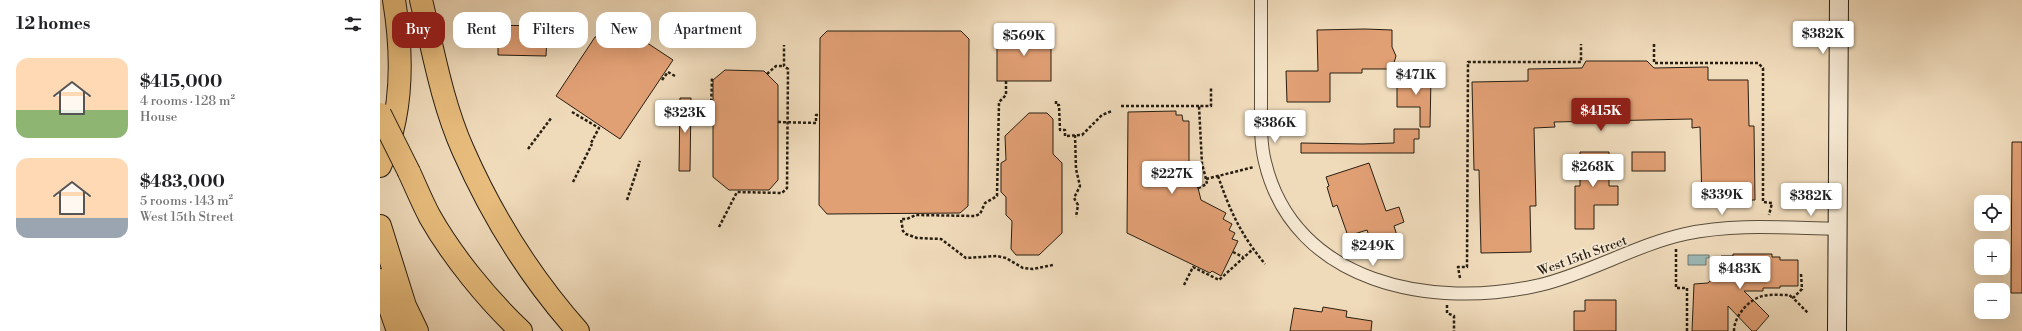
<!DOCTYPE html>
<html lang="en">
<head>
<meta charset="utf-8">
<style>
  body { margin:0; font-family:"Libre Bodoni",serif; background:#f6f6f6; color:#202124; height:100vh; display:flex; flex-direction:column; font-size:15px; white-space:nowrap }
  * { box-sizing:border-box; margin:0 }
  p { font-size:13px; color:#757577 }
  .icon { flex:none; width:22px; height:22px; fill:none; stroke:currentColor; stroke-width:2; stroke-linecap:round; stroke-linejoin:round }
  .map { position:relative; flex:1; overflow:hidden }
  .side { display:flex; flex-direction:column; background:#fff; width:380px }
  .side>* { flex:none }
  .guide { position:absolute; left:12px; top:12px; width:380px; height:36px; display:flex; gap:8px }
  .fabs { position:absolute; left:1594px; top:195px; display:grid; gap:8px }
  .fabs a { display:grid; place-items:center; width:36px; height:36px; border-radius:8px; background:#fff; box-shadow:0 4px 16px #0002; font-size:20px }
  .price { position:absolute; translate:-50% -34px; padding:0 9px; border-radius:4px; background:#fff; color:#222; font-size:13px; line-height:26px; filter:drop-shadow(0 1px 2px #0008) }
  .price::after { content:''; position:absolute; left:50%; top:24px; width:12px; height:9px; margin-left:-6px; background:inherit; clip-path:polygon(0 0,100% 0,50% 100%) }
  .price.on { background:#8f2418; color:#fff }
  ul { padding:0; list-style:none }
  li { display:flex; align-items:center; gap:12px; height:100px; padding:0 16px }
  li span { display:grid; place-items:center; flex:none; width:112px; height:80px; border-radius:12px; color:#555 }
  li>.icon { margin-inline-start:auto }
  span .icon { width:48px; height:48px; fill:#fffc; stroke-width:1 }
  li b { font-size:17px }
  h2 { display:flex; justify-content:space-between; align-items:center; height:48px; padding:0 16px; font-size:17px }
  .tag { padding:0 14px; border-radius:12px; background:#fff; box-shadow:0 4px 16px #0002; font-size:14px; line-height:36px }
  .tag.on { background:#8f2418; color:#fff }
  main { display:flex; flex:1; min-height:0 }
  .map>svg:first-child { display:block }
  .water { fill:#9cb9b8; stroke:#6d7b75 }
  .building { fill:#e19f74; stroke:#271e11 }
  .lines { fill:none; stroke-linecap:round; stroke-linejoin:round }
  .street-casing { stroke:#594d3b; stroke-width:14 }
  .secondary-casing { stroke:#271e11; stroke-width:20 }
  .highway-casing { stroke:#271e11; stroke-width:24 }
  .path { stroke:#271e11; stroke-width:2.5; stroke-dasharray:3 2; stroke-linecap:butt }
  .street { stroke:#f5e7d2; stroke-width:12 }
  .secondary { stroke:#f5e7d2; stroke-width:18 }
  .highway { stroke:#e8bd7d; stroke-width:22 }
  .highway-bridge-casing { stroke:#271e11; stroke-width:24; stroke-linecap:butt }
  .highway-bridge { stroke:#e8bd7d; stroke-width:22 }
  .labels { text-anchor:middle; stroke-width:3.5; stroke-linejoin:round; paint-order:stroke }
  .street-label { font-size:13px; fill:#271e11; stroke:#f5e7d2 }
</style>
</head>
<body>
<main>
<section class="side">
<h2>12 homes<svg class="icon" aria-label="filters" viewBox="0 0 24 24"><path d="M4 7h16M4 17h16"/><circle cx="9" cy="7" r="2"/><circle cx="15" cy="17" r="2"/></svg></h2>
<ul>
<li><span style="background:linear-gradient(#ffd9b3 65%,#8fb573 0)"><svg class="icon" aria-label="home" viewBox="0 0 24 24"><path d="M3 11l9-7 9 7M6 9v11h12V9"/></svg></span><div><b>$415,000</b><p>4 rooms · 128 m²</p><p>House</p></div></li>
<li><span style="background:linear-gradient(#ffd9b3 75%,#9aa5b1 0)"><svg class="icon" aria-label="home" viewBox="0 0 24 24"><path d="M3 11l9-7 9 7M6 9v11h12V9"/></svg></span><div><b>$483,000</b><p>5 rooms · 143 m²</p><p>West 15th Street</p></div></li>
</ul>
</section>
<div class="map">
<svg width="1642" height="331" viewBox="0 0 1642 331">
  <rect width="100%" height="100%" fill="#efdaba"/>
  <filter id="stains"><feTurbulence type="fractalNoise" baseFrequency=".005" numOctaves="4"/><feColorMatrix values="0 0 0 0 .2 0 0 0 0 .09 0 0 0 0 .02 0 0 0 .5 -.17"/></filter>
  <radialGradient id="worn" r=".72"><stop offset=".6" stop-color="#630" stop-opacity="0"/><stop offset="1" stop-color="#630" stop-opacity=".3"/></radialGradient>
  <!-- water -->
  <path class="water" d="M 1308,255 L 1329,255 L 1329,258 L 1326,258 L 1326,265 L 1308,265 Z"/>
  <!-- building -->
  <g class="building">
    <path d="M 93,25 L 180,26 L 180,36 L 167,36 L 166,56 L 118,55 L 118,36 L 93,35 Z"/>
    <path d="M 230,27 L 235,30 L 243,27 L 293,60 L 240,139 L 176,96 L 215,37 L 227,34 Z"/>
    <path d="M 985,29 L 1012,30 L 1012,47 L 1016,56 L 1012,69 L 982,69 L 982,73 L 950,73 L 950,102 L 907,102 L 906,71 L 938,71 L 937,30 Z"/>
    <path d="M 447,31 L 581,31 L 589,39 L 588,206 L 580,213 L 447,214 L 439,205 L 440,38 Z"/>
    <rect x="617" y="33" width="54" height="48"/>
    <path d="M 1206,61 L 1267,61 L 1274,68 L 1328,67 L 1328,80 L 1368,80 L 1369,126 L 1374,126 L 1375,200 L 1322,201 L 1320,127 L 1312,128 L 1312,119 L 1174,122 L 1175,127 L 1154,128 L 1156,206 L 1150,206 L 1151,252 L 1101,253 L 1099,170 L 1094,170 L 1092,82 L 1148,81 L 1148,69 L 1202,68 Z"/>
    <path d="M 345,70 L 384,71 L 398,85 L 398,180 L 389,190 L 349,190 L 333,177 L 333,80 Z"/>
    <path d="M 1041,77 L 1051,77 L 1050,127 L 1040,127 L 1040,107 L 1017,107 L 1017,78 Z"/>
    <path d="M 300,98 L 311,98 L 310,171 L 299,171 Z"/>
    <path d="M 796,111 L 796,115 L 802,115 L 803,121 L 809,121 L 809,180 L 818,188 L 821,200 L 846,213 L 843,219 L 852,224 L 849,230 L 855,233 L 852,239 L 858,241 L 841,276 L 832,271 L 830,273 L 747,233 L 748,112 Z"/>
    <path d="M 649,113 L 667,113 L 673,119 L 673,154 L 682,163 L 682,233 L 659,255 L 636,255 L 631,249 L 632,221 L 626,215 L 626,197 L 621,192 L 621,163 L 626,160 L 625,136 Z"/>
    <path d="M 1014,129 L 1039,129 L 1039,139 L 1034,139 L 1034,153 L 921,153 L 921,143 L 982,144 L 1014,143 Z"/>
    <path d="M 1632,142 L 1642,142 L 1642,293 L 1631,293 Z"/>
    <path d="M 1200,152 L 1229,152 L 1229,186 L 1238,186 L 1238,205 L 1214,205 L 1214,229 L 1195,229 L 1195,186 L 1200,186 Z"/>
    <rect x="1252" y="152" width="33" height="19"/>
    <path d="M 989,163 L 1006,211 L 1019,207 L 1024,222 L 1014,226 L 1018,239 L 993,247 L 987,230 L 968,236 L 957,205 L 953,207 L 947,187 L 949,186 L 946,177 Z"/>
    <path d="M 1353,254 L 1392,254 L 1392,257 L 1400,257 L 1400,260 L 1418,260 L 1418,286 L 1400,286 L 1400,288 L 1383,288 L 1383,291 L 1364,291 L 1389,316 L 1376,331 L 1372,331 L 1348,306 L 1348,331 L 1312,331 L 1314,284 L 1328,283 L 1340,272 L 1341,256 L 1353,256 Z"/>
    <path d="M 1205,300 L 1236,300 L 1236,331 L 1194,331 L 1194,311 L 1205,311 Z"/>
    <path d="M 943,307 L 967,311 L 966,317 L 992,321 L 991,331 L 910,331 L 914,308 L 942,312 Z"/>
  </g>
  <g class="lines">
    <!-- street casing -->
    <g class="street-casing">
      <path id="street" d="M 881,0 C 881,34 881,67 881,101 C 881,121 880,142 885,162 C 914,284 1053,310 1160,285 C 1210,273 1255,245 1305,234 C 1355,223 1406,228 1458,229"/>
    </g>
    <!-- secondary casing -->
    <g class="secondary-casing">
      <path id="secondary" d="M 1457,331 L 1459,0"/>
    </g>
    <!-- highway casing -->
    <g class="highway-casing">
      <g id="highway">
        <path d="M 41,0 C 53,50 62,103 83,150 C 112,216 150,277 198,331"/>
        <path d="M 0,166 C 23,116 23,55 14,0"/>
        <path d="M 29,172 C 36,187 42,202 50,217 C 72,256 108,300 141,331"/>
        <path d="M 0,226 L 25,306 L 37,331"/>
        <path d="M 0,280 L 18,331"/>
      </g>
    </g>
    <!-- path -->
    <g class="path">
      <path d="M 1274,44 L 1274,63 L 1378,63 L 1383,68 L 1383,202 L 1392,203 L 1389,215"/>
      <path d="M 387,74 L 396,66 L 404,66"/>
      <path d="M 282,80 L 288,72 L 295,76"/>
      <path d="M 626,81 L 626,95 L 619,102 L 617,196 L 605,203 L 600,214 L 595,216 L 536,215 L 527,219 L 521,219 L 523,231 L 526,234 L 537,238 L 561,239 L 586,258 L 617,256 L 626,258 L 643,268 L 653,269 L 673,265"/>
      <path d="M 676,101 L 676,105 L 679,105 L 680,130 L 685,130 L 685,136 L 702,135 L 722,115 L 732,111"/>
      <path d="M 741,106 L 819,106"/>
      <path d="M 192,112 L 219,128 L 211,143"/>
      <path d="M 308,119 L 319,111 L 331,111 L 332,77"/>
      <path d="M 398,122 L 436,123 L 436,115 L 439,115"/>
      <path d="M 695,135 L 696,169 L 700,186 L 694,198 L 698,205 L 696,217"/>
      <path d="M 148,149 L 172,117"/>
      <path d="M 838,176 C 850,211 861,235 885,264"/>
      <path d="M 826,179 L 822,164 L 819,106 L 831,106 L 831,88"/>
      <path d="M 193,182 L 212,144"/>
      <path d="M 818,188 L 827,184 L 826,179 L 874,167"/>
      <path d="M 247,200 L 260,161"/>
      <path d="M 339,227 L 357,192 L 402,193 L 407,188 L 408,69 L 404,66 L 404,45"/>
      <path d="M 1296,249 L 1296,288 L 1307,288 L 1307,331"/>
      <path d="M 853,252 L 863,257"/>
      <path d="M 1421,274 L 1422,289 L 1413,298 L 1428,313"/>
      <path d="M 1080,278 L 1078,267 L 1087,267 L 1088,62 L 1201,62 L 1201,44"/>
      <path d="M 804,285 L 813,267 L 839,280 L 873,249"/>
      <path d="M 1067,305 L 1067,313 L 1074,316 L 1074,331"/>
      <path d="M 1354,331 C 1354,316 1369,299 1383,296 C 1391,294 1401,295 1409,295 L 1413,298"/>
    </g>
    <!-- street -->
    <use href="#street" class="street"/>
    <!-- secondary -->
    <use href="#secondary" class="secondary"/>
    <!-- highway -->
    <use href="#highway" class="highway"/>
    <!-- highway-bridge casing -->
    <g class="highway-bridge-casing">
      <path id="highway-bridge" d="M 0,114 L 29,172"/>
    </g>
    <!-- highway-bridge -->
    <use href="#highway-bridge" class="highway-bridge"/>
  </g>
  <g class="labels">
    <!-- street labels -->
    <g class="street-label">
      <text transform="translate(1202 255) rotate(-20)" y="5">West 15th Street</text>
    </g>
  </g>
  <rect width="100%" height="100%" filter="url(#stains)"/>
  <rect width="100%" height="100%" fill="url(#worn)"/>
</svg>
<div class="fabs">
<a><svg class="icon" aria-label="locate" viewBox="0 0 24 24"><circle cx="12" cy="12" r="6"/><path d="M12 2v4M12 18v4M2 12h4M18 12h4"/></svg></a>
<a>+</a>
<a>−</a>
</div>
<b class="price" style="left:1443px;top:55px">$382K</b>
<b class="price" style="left:644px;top:57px">$569K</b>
<b class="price" style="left:1036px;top:96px">$471K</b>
<b class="price on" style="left:1221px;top:132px">$415K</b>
<b class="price" style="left:305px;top:134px">$323K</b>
<b class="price" style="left:895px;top:144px">$386K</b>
<b class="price" style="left:1213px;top:188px">$268K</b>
<b class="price" style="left:792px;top:195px">$227K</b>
<b class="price" style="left:1342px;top:216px">$339K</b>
<b class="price" style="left:1431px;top:217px">$382K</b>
<b class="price" style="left:993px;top:267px">$249K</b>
<b class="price" style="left:1360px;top:290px">$483K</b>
<div class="guide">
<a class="tag on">Buy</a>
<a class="tag">Rent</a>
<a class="tag">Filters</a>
<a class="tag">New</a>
<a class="tag">Apartment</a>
</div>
</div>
</main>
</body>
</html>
